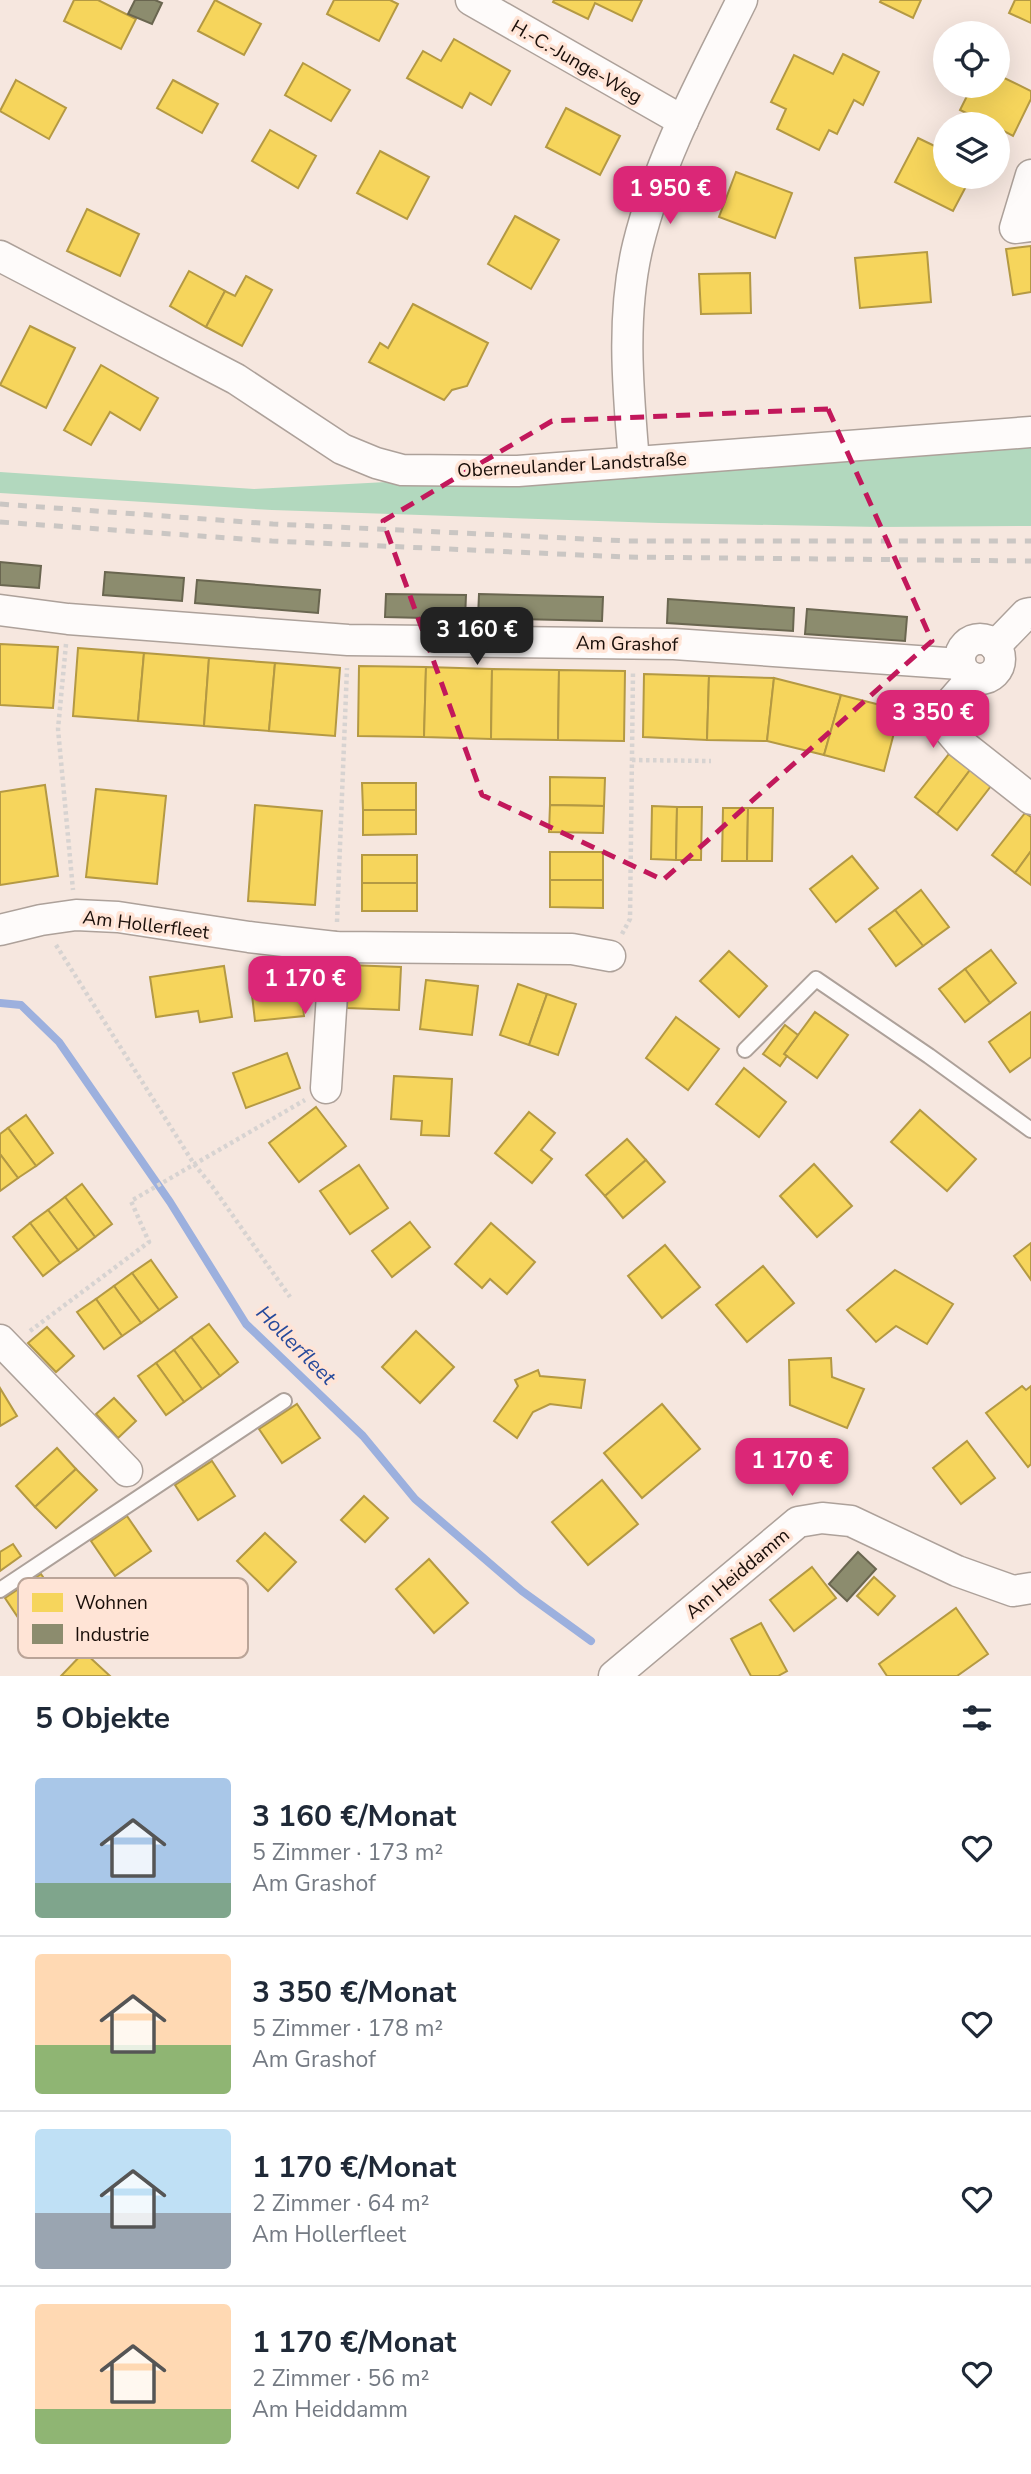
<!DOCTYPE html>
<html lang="de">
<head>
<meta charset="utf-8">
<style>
  body { margin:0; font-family:"Nunito Sans",sans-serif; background:#f6f6f7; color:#1f2937; height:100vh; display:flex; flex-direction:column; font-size:26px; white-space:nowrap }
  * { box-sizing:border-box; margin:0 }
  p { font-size:23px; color:#747a83 }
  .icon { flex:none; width:38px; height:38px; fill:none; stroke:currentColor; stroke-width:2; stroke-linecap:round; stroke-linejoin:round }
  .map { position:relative; height:1676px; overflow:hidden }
  .sheet { display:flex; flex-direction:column; background:#fff; flex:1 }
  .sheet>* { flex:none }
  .buttons { position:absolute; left:933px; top:21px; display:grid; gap:14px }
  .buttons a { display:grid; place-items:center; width:77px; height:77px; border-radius:50%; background:#fff; box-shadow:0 7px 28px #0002; font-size:35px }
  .price { position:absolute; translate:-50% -60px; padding:0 16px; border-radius:14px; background:#db2777; color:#fff; font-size:23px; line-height:46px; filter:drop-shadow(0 2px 4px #0008) }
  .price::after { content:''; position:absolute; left:50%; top:42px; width:21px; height:16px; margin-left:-10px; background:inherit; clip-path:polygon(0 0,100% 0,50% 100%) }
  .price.current { background:#222; color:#fff }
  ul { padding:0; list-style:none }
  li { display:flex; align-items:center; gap:21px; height:175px; padding:0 35px }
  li+li { border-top:2px solid #e0e1e3 }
  li span { display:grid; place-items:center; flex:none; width:196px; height:140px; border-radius:7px; color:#555 }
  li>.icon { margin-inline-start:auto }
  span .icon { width:84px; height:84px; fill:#fffc; stroke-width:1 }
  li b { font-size:30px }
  h2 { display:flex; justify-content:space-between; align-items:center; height:84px; padding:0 35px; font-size:30px }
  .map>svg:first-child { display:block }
  .green { fill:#b2d8be }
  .homes { fill:#f6d55c; stroke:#b49943; stroke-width:2 }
  .industry { fill:#8c8c6e; stroke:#6a6650; stroke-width:2 }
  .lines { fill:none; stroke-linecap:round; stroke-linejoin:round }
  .stream { stroke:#9cb0de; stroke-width:8 }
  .service-casing { stroke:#ada19a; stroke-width:18 }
  .minor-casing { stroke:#ada19a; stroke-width:33 }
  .path { stroke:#d7d3d1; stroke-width:4.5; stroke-dasharray:3.5 3.5; stroke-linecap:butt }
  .service { stroke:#fefbfa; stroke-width:14 }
  .minor { stroke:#fefbfa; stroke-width:30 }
  .rail { stroke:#cac6c3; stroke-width:5; stroke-dasharray:9 9; stroke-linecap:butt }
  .marked { fill:none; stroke:#c2185b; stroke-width:5; stroke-dasharray:14 9; stroke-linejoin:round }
  .labels { text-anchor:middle; stroke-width:7; stroke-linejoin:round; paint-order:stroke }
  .street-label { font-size:19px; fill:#190e09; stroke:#ffe4d6 }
  .water-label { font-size:21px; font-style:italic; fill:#274a9b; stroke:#ffe4d6 }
  .key { fill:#ffe4d6; stroke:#baa498; stroke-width:2 }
  .key-label { font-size:19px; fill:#190e09 }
</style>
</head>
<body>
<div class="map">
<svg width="1031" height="1676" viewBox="0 0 1031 1676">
  <rect width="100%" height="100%" fill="#f6e7df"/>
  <!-- green -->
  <path class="green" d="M 1031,441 L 1031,526 L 880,527 L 659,523 L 272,510 L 0,493 L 0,472 L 254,489 L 635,469 Z"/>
  <!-- homes -->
  <g class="homes">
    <path d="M 74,0 L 98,0 L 136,19 L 121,49 L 64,21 Z"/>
    <path d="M 215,0 L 261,24 L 244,55 L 198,31 Z"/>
    <path d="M 334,0 L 390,0 L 398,4 L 379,41 L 327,14 Z"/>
    <path d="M 554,0 L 642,0 L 632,21 L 595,3 L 588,19 L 553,2 Z"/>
    <path d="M 881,0 L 921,0 L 913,18 L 880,2 Z"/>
    <path d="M 1015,0 L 1031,0 L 1031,23 L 1009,13 Z"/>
    <path d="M 454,39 L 510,71 L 491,105 L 470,93 L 462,108 L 407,78 L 423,51 L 441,61 Z"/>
    <path d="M 843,54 L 879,72 L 863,105 L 854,100 L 837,134 L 829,130 L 819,150 L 777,129 L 786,109 L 771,102 L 794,55 L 833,74 Z"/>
    <path d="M 303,63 L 350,90 L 331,121 L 285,95 Z"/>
    <path d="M 998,75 L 1031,91 L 1031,99 L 1013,136 L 998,128 L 998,124 L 989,124 L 960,110 L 972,86 L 998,86 Z"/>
    <path d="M 16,80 L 66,108 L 49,139 L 0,111 Z"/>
    <path d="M 173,80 L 218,104 L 202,133 L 157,108 Z"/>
    <path d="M 566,108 L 620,136 L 600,175 L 546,147 Z"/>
    <path d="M 270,130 L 316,156 L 298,188 L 252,161 Z"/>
    <path d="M 918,138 L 945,151 L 945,177 L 971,177 L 953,211 L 895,182 Z"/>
    <path d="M 380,151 L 429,177 L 407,219 L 357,193 Z"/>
    <path d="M 736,172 L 792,193 L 775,238 L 719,217 Z"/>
    <path d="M 87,209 L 139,234 L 120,276 L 67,251 Z"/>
    <path d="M 515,216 L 559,240 L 531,289 L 488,264 Z"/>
    <path d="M 1031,246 L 1031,292 L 1013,295 L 1006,249 Z"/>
    <path d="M 927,252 L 931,302 L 860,308 L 855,258 Z"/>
    <path d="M 189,271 L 225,291 L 206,327 L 170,306 Z"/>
    <path d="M 750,273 L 751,313 L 701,314 L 699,274 Z"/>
    <path d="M 246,276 L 272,290 L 242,346 L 206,327 L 225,291 L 235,296 Z"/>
    <path d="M 413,304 L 488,343 L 467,386 L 452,390 L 444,400 L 369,362 L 380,343 L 388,348 Z"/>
    <path d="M 30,326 L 75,348 L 46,408 L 0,385 Z"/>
    <path d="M 101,365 L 158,398 L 140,430 L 110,412 L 91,445 L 64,430 Z"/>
    <path d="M 0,644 L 58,647 L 53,708 L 0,705 Z"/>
    <path d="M 78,648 L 144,653 L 138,721 L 73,716 Z"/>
    <path d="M 144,653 L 209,658 L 204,726 L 138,721 Z"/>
    <path d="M 209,658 L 275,663 L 269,731 L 204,726 Z"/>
    <path d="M 275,663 L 340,668 L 335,736 L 269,731 Z"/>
    <path d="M 359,666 L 426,667 L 424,737 L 358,736 Z"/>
    <path d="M 426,667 L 492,669 L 491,739 L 424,737 Z"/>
    <path d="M 492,669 L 559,670 L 558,740 L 491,739 Z"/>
    <path d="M 559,670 L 625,671 L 624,741 L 558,740 Z"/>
    <path d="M 644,674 L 709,676 L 707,740 L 643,737 Z"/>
    <path d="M 709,676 L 774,678 L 767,741 L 707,740 Z"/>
    <path d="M 774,678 L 841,695 L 824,755 L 767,741 Z"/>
    <path d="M 841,695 L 900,710 L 884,771 L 824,755 Z"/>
    <path d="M 949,754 L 970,770 L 937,814 L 915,797 Z"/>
    <path d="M 970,770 L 991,786 L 957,830 L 937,814 Z"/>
    <path d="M 550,777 L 605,778 L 604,806 L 550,805 Z"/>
    <path d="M 362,783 L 416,783 L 416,810 L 363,810 Z"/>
    <path d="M 45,785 L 58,876 L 0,885 L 0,792 Z"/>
    <path d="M 96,789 L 166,796 L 157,884 L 86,877 Z"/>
    <path d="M 255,805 L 322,811 L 315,905 L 248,901 Z"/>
    <path d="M 550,805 L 604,806 L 603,833 L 549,832 Z"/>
    <path d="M 652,806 L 677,807 L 676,860 L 651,859 Z"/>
    <path d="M 677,807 L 702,807 L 701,860 L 676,860 Z"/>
    <path d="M 723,808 L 748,808 L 747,861 L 722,861 Z"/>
    <path d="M 748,808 L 773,808 L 772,861 L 747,861 Z"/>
    <path d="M 363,810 L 416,810 L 416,834 L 363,835 Z"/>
    <path d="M 1025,813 L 1031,817 L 1031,851 L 1015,873 L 992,855 Z"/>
    <path d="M 1031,851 L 1031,885 L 1015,873 Z"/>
    <rect x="550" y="852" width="53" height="28"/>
    <rect x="362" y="855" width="55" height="28"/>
    <path d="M 852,856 L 878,888 L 836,922 L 810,889 Z"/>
    <path d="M 550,880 L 603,880 L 603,908 L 550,907 Z"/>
    <rect x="362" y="883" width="55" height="28"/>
    <path d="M 921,890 L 949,927 L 923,946 L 895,910 Z"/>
    <path d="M 895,910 L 923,946 L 896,966 L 869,929 Z"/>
    <path d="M 991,950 L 1016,983 L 990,1003 L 965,969 Z"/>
    <path d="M 729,951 L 767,986 L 739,1017 L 700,981 Z"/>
    <path d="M 348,965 L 401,967 L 399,1010 L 347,1008 Z"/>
    <path d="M 224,966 L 232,1017 L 200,1022 L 198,1011 L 156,1017 L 150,977 Z"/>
    <path d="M 965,969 L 990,1003 L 965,1022 L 939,989 Z"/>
    <path d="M 299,973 L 304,1016 L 255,1021 L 250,978 Z"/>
    <path d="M 426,980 L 478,986 L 472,1035 L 420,1029 Z"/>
    <path d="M 518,984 L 547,994 L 529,1045 L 500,1035 Z"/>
    <path d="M 547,994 L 576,1004 L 558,1055 L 529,1045 Z"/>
    <path d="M 815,1012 L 848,1035 L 817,1078 L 784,1054 Z"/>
    <path d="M 1031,1012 L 1031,1057 L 1010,1072 L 989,1042 Z"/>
    <path d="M 676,1017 L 719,1049 L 688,1090 L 646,1058 Z"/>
    <path d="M 785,1025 L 798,1035 L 784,1054 L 787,1056 L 780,1066 L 763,1054 Z"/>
    <path d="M 287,1053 L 300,1088 L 246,1108 L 233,1073 Z"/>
    <path d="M 744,1068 L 786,1102 L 759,1137 L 716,1104 Z"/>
    <path d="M 394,1076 L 452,1079 L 449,1136 L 421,1135 L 422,1121 L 391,1119 Z"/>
    <path d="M 316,1107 L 346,1146 L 299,1182 L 269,1143 Z"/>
    <path d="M 920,1110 L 976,1159 L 947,1191 L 891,1142 Z"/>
    <path d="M 529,1112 L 555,1133 L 541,1150 L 552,1159 L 532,1183 L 495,1153 Z"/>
    <path d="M 26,1115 L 53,1153 L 36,1166 L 8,1128 Z"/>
    <path d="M 8,1128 L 36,1166 L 18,1178 L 0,1154 L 0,1134 Z"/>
    <path d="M 627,1139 L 646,1160 L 605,1196 L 586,1175 Z"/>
    <path d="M 0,1154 L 18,1178 L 0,1191 Z"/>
    <path d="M 646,1160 L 665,1182 L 623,1218 L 605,1196 Z"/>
    <path d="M 814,1164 L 852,1206 L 817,1237 L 780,1196 Z"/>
    <path d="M 359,1165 L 388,1208 L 350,1234 L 320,1191 Z"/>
    <path d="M 82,1184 L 112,1224 L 95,1237 L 65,1197 Z"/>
    <path d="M 65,1197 L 95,1237 L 78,1250 L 48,1210 Z"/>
    <path d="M 48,1210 L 78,1250 L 60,1263 L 30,1223 Z"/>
    <path d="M 410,1222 L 430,1247 L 392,1277 L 372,1251 Z"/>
    <path d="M 30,1223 L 60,1263 L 43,1276 L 13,1237 Z"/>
    <path d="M 491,1223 L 535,1262 L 507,1294 L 490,1279 L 482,1288 L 455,1264 Z"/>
    <path d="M 1031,1243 L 1031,1280 L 1014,1256 Z"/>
    <path d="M 665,1245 L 700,1287 L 662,1318 L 628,1276 Z"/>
    <path d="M 151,1260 L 177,1297 L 159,1310 L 132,1273 Z"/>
    <path d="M 763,1266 L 794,1303 L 747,1342 L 716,1305 Z"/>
    <path d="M 895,1270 L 953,1304 L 927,1344 L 896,1326 L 876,1342 L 847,1310 Z"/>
    <path d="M 132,1273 L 159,1310 L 141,1323 L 114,1286 Z"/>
    <path d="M 114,1286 L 141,1323 L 122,1336 L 96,1299 Z"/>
    <path d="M 96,1299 L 122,1336 L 104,1349 L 77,1312 Z"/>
    <path d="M 209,1324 L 238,1362 L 220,1376 L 191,1337 Z"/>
    <path d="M 47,1327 L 74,1356 L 56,1372 L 28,1343 Z"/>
    <path d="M 416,1331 L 454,1367 L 420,1403 L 382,1367 Z"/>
    <path d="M 191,1337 L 220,1376 L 202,1389 L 174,1350 Z"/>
    <path d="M 174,1350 L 202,1389 L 184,1402 L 156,1363 Z"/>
    <path d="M 831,1358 L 832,1377 L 864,1389 L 847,1428 L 790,1405 L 789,1360 Z"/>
    <path d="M 156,1363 L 184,1402 L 166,1415 L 138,1376 Z"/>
    <path d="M 538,1370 L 540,1376 L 585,1380 L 581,1408 L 550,1404 L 533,1412 L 517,1438 L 494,1421 L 518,1386 L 515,1380 Z"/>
    <path d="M 1022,1386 L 1026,1390 L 1031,1386 L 1031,1464 L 1028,1467 L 986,1413 Z"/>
    <path d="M 0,1388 L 17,1416 L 0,1426 Z"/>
    <path d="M 114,1398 L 136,1421 L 118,1438 L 96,1414 Z"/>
    <path d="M 297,1404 L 320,1438 L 282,1463 L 259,1429 Z"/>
    <path d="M 662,1404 L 700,1449 L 642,1498 L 604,1453 Z"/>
    <path d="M 967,1441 L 995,1478 L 961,1504 L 933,1468 Z"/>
    <path d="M 57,1448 L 76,1469 L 35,1507 L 16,1486 Z"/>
    <path d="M 212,1461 L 235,1496 L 198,1520 L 175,1485 Z"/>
    <path d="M 76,1469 L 97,1490 L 56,1528 L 35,1507 Z"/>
    <path d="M 602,1480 L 638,1524 L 588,1565 L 552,1522 Z"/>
    <path d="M 364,1496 L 388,1518 L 365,1542 L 341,1520 Z"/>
    <path d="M 127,1516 L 151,1551 L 115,1576 L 91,1541 Z"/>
    <path d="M 265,1533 L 296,1562 L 268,1591 L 237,1561 Z"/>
    <path d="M 13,1544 L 21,1556 L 0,1571 L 0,1552 Z"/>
    <path d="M 429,1559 L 468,1603 L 434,1633 L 396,1589 Z"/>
    <path d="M 812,1567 L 836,1598 L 794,1631 L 770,1600 Z"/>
    <path d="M 41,1574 L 65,1609 L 29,1634 L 5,1598 Z"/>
    <path d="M 874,1577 L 895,1596 L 878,1615 L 857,1596 Z"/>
    <path d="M 956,1608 L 988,1654 L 957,1676 L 887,1676 L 879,1664 Z"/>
    <path d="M 761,1623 L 787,1671 L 778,1676 L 751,1676 L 731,1639 Z"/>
    <path d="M 84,1652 L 110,1676 L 61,1676 Z"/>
  </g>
  <!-- industry -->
  <g class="industry">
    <path d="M 135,0 L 155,0 L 162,3 L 152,24 L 128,14 Z"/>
    <path d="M 0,562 L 41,566 L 39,588 L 0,585 Z"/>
    <path d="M 105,572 L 184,578 L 182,601 L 103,595 Z"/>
    <path d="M 197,580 L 320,590 L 318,613 L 195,603 Z"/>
    <path d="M 386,594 L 466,595 L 465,619 L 385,617 Z"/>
    <path d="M 479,594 L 603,597 L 602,621 L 478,618 Z"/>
    <path d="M 668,599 L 794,608 L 793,631 L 667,623 Z"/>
    <path d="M 807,609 L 907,617 L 905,641 L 805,634 Z"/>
    <path d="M 858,1552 L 876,1569 L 847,1601 L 829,1584 Z"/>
  </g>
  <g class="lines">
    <!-- stream -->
    <path class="stream" d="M 0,1003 L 21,1005 L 59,1042 L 170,1202 L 246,1324 L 363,1436 L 415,1499 L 522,1591 L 591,1641"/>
    <!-- service casing -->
    <g class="service-casing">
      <g id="service">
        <path d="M 745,1050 L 816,979 L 929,1056 L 1031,1130"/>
        <path d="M 0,1590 L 284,1401"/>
      </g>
    </g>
    <!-- minor casing -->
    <g class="minor-casing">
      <g id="minor">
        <path d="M 471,0 L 683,121"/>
        <path d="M 1031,175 L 1015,228 L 1031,226"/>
        <path d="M 0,256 L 236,379 L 342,449 L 376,463 L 402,470 L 518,471 L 1031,432"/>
        <path d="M 634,462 C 628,390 621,315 638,245 C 659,159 703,79 742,0"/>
        <path d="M 0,610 L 68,619 L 348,640 L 674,644 L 960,664"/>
        <circle cx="980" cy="659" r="20"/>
        <path d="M 995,646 L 1026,614 L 1031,613"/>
        <path d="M 972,678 L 938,717 L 960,743 L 1031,799"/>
        <path d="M 0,930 L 41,920 L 76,915 L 118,917 L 249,937 L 335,947 L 572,949 L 610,956"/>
        <path d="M 326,1088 L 335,947"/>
        <path d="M 0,1340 L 127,1471"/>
        <path d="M 614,1676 L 798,1522 L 822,1518 L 851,1521 L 957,1571 L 1013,1591 L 1031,1588"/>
      </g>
    </g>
    <!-- path -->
    <g class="path">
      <path d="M 66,644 L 58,729 L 73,890"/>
      <path d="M 632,760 L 711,761"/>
      <path d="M 337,922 L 347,668"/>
      <path d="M 622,934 L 630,919 L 633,672"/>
      <path d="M 56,945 L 194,1164 L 212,1186 L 290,1297"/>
      <path d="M 30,1331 L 149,1242 L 131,1201 L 305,1100"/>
    </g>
    <!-- service -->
    <use href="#service" class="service"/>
    <!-- minor -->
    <use href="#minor" class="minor"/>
    <!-- rail -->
    <g class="rail">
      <path d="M 0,504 L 273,524 L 628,541 L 1031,541"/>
      <path d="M 0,522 L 272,541 L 625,557 L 1031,561"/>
    </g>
  </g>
  <!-- marked area -->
  <path class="marked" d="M 828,409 L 932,641 L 663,880 L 482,795 L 383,521 L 552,421 Z"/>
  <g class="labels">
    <!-- street labels -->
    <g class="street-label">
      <text transform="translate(577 61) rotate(30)" y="7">H.-C.-Junge-Weg</text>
      <text transform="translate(572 464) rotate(-3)" y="7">Oberneulander Landstraße</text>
      <text transform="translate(627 643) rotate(1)" y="7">Am Grashof</text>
      <text transform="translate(146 924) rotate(7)" y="7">Am Hollerfleet</text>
      <text transform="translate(737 1573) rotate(-40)" y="7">Am Heiddamm</text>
    </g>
    <!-- water labels -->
    <g class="water-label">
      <text transform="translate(296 1345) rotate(45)" y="7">Hollerfleet</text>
    </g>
  </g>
  <!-- legend -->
  <rect x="18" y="1578" width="230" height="80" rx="10" class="key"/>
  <rect x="32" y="1593" width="31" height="19" fill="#f6d55c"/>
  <rect x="32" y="1624" width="31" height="20" fill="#8c8c6e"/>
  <g class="key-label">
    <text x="75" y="1609">Wohnen</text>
    <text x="75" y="1641">Industrie</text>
  </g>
</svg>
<div class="buttons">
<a><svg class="icon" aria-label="locate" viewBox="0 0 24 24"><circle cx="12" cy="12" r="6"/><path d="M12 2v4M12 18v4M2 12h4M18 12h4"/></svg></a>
<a><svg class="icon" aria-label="layers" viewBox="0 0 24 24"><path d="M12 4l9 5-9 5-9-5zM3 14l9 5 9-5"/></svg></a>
</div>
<b class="price" style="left:670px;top:226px">1 950 €</b>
<b class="price current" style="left:477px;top:667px">3 160 €</b>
<b class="price" style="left:933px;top:750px">3 350 €</b>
<b class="price" style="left:305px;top:1016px">1 170 €</b>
<b class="price" style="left:792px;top:1498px">1 170 €</b>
</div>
<section class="sheet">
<h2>5 Objekte<svg class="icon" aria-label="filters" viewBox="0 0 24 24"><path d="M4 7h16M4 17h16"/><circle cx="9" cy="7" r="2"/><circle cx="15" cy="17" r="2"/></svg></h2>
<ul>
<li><span style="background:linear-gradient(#a9c7e8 75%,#7fa58c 0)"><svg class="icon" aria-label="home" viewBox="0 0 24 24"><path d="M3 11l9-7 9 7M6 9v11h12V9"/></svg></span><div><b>3 160 €/Monat</b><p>5 Zimmer · 173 m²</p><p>Am Grashof</p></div><svg class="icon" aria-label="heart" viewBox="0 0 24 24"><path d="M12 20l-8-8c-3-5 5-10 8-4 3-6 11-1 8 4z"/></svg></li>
<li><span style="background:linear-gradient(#ffd9b3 65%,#8fb573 0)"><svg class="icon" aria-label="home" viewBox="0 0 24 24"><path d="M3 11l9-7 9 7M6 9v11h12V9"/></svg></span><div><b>3 350 €/Monat</b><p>5 Zimmer · 178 m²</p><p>Am Grashof</p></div><svg class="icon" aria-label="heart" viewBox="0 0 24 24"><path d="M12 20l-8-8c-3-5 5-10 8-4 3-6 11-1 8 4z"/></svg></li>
<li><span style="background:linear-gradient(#bfe0f5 60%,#9aa5b1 0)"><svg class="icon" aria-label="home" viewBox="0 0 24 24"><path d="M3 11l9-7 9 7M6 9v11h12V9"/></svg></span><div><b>1 170 €/Monat</b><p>2 Zimmer · 64 m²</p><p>Am Hollerfleet</p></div><svg class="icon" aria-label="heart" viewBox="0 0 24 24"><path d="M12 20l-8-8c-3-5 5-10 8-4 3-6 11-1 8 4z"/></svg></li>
<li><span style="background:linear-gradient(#ffd9b3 75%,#8fb573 0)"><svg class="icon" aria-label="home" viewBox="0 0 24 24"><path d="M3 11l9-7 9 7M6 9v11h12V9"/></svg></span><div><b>1 170 €/Monat</b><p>2 Zimmer · 56 m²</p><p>Am Heiddamm</p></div><svg class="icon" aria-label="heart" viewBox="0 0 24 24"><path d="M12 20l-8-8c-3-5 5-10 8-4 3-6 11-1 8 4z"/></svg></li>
</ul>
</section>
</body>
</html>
